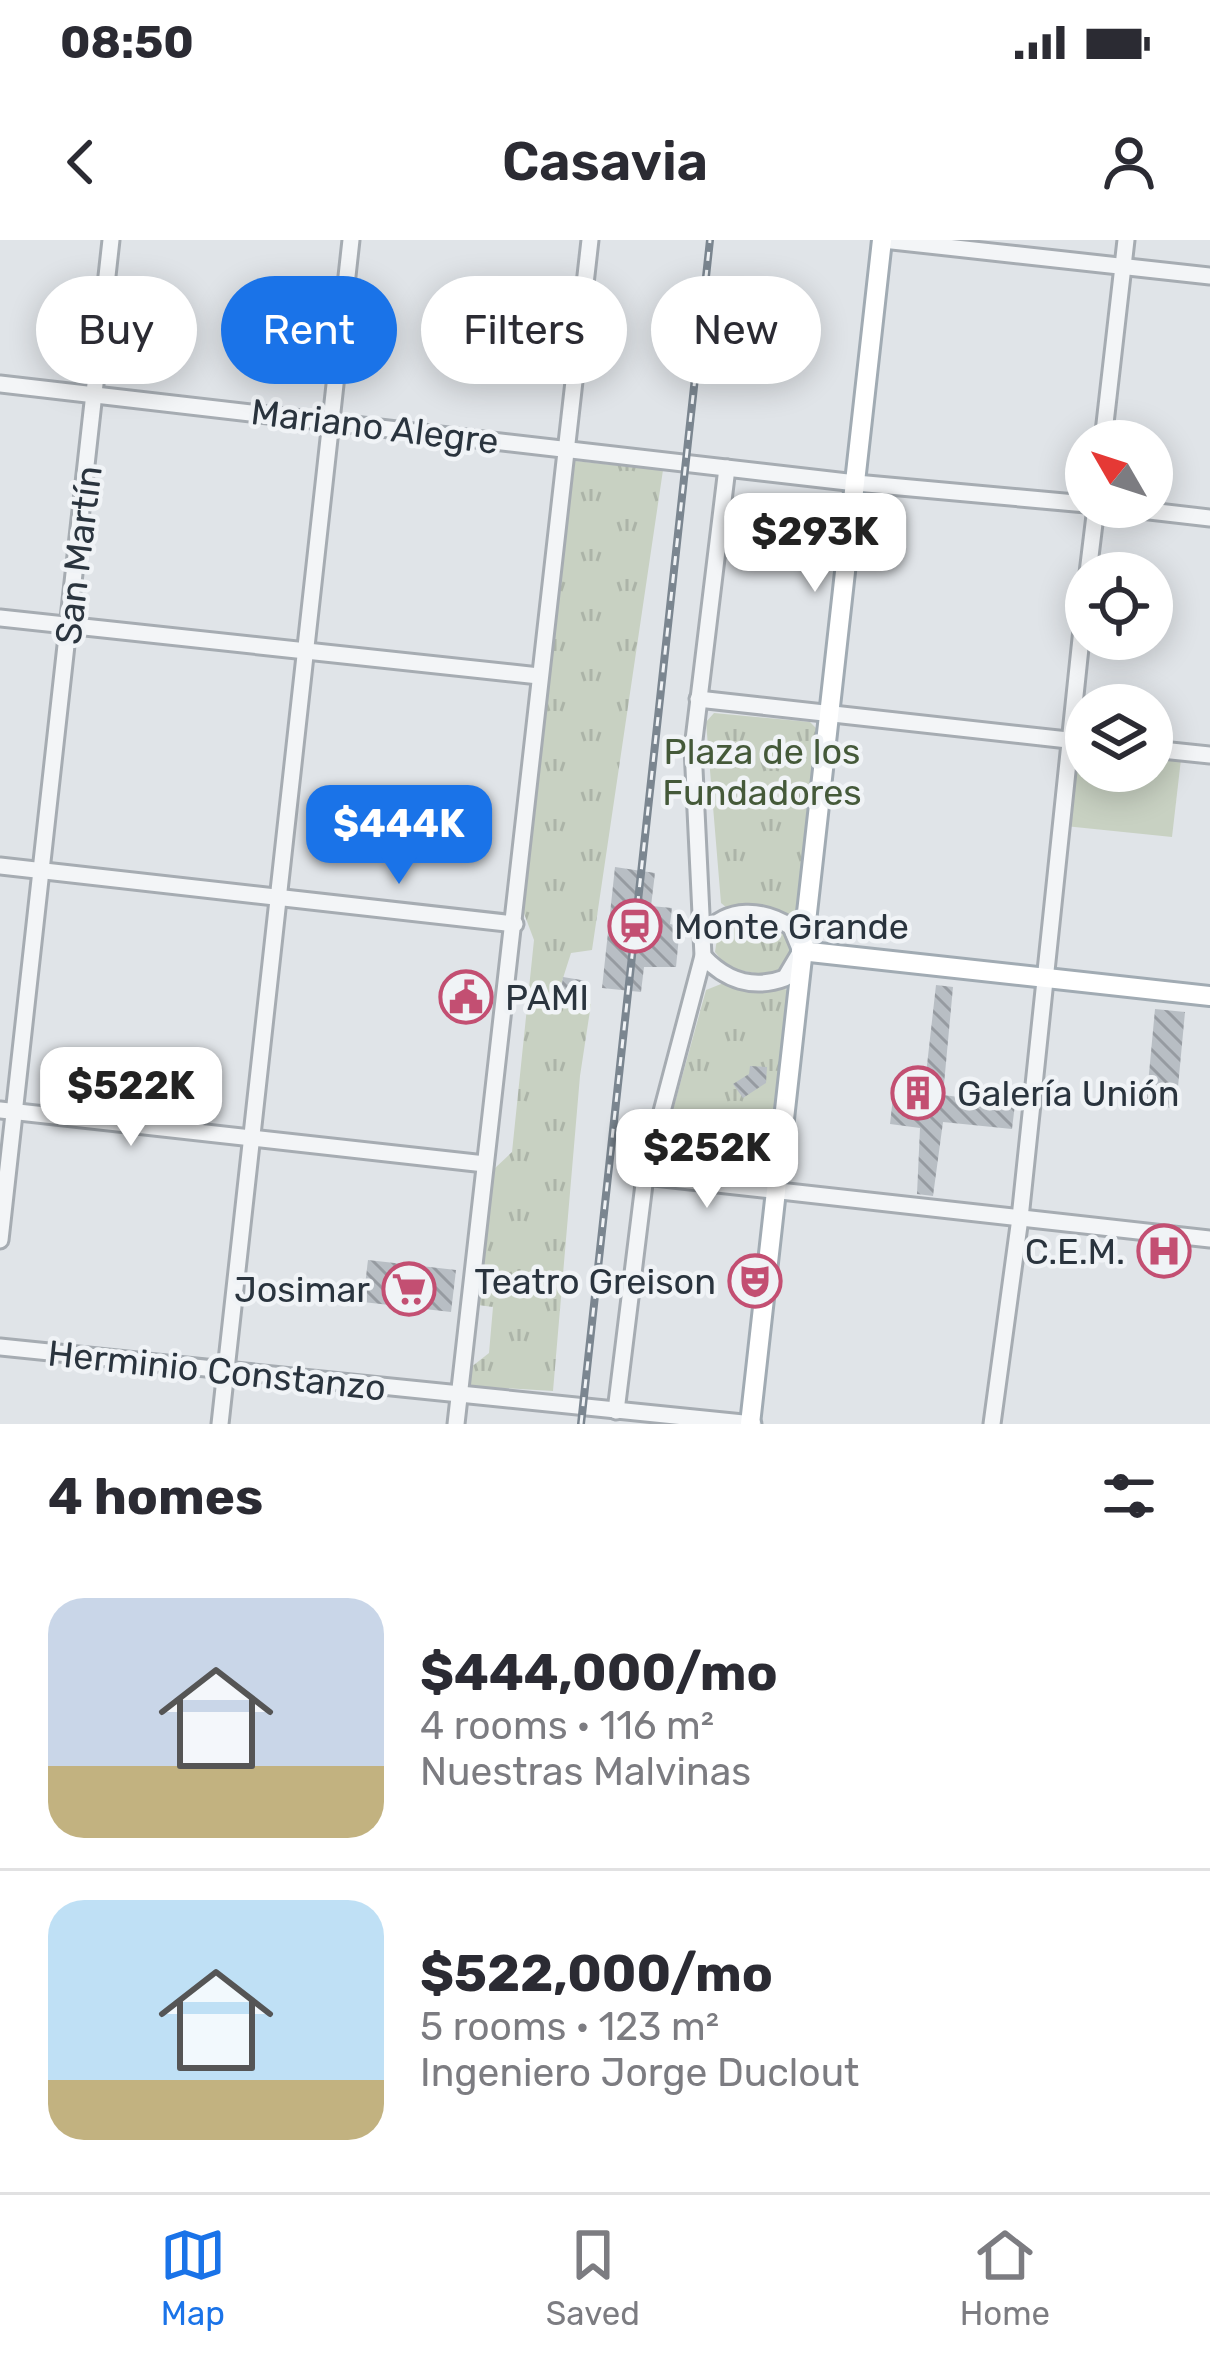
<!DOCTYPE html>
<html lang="en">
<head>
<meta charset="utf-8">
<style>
  body { margin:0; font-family:Rubik,sans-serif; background:#f2f2f3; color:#2b2b33; height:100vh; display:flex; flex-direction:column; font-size:45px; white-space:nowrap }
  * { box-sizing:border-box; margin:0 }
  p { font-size:39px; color:#7c7c81 }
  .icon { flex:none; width:66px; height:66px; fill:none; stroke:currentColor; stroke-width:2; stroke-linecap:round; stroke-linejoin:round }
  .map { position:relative; height:1184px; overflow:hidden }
  .panel { display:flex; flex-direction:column; background:#fff; flex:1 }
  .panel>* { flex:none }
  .top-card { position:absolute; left:36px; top:36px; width:1140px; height:108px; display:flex; gap:24px }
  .needle { width:78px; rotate:309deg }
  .buttons { position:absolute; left:1065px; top:180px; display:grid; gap:24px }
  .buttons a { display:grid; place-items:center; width:108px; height:108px; border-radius:50%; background:#fff; box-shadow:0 6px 30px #0003; font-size:60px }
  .price { position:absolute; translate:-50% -102px; padding:0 27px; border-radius:24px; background:#fff; color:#222; font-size:39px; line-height:78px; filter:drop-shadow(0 3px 6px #0008) }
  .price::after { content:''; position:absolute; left:50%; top:72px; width:36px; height:27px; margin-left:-18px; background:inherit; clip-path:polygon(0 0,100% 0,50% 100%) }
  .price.active { background:#1a73e8; color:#fff }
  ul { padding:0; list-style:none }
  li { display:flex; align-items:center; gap:36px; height:300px; padding:0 48px }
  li+li { border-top:3px solid #e1e1e2 }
  li span { display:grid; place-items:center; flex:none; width:336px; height:240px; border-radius:36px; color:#555 }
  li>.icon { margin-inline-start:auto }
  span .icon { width:144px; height:144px; fill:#fffc; stroke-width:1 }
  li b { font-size:51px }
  h2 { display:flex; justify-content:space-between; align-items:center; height:144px; padding:0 48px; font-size:51px }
  .tag { padding:0 42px; border-radius:54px; background:#fff; box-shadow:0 6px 30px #0003; font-size:42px; line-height:108px }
  .tag.active { background:#1a73e8; color:#fff }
  .status { display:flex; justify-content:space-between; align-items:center; height:84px; padding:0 60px; background:#fff; direction:ltr }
  .status svg { height:33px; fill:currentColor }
  header { display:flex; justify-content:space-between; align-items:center; height:156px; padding:0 48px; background:#fff; font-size:54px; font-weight:600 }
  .dock { display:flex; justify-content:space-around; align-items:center; height:168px; border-top:3px solid #e1e1e2; background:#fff; font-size:33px; color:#7c7c81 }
  .dock a { display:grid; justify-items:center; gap:6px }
  .dock .active { color:#1a73e8 }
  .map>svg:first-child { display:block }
  .park { fill:url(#park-tufts) }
  .pitch { fill:#c8d1c2 }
  .building { fill:url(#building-back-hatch) }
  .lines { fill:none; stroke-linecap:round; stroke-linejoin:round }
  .minor-casing { stroke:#a6acb2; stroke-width:21 }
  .major-casing { stroke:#a1abb3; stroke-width:24 }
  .minor { stroke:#f3f5f7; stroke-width:15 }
  .major { stroke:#fff; stroke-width:18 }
  .rail-casing { stroke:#7b8690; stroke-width:8 }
  .rail { stroke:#f0f3f6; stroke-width:3; stroke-dasharray:9; stroke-linecap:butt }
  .labels { text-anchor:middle; stroke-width:9; stroke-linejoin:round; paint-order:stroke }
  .street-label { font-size:36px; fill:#2a343e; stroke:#f0f3f6 }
  .park-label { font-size:36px; fill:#445939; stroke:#f0f3f6 }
  .poi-label { font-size:36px; fill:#2a343e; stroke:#f0f3f6; text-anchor:start }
</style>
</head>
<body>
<div class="status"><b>08:50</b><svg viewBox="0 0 49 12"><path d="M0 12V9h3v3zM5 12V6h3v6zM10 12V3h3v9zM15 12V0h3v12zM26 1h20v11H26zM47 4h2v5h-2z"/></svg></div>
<header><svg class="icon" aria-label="back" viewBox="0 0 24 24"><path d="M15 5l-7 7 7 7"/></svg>Casavia<svg class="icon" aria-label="person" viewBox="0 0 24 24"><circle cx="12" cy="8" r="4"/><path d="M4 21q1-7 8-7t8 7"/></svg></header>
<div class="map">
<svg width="1210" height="1184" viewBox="0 0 1210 1184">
  <defs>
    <pattern id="park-tufts" width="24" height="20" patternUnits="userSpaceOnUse" patternTransform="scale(3)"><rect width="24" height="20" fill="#c8d1c2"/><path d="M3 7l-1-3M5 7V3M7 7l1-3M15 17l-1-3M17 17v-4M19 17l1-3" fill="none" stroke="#acb4a8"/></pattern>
    <pattern id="building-back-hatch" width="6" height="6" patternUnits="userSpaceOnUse" patternTransform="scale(3)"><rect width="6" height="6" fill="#b8bec4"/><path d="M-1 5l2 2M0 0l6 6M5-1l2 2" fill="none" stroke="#969ba1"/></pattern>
  </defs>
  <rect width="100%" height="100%" fill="#e0e4e8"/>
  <!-- park -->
  <g class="park">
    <path d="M 575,221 L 663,230 L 592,710 L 571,713 L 557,757 L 591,764 L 580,836 L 553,1151 L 469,1146 L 470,1128 L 489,1113 L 493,1067 L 478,1065 L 494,929 L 512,912 L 534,700 L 522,668 Z"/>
    <path d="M 714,473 L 810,482 L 822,494 L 795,676 L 751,667 L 727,668 L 721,663 L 706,482 Z"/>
    <path d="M 760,678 L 789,693 L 797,705 L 788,728 L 771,736 L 728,728 L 715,712 L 718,692 L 729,682 Z"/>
    <path d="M 726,742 L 783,747 L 791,754 L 771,932 L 759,942 L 666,931 L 658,924 L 706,750 Z"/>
  </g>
  <!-- pitch -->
  <path class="pitch" d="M 1074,508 L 1086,509 L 1086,531 L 1152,531 L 1152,516 L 1181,519 L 1172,597 L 1065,586 Z"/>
  <!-- building -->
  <g class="building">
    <path d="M 615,627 L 655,633 L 651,666 L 672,668 L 670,684 L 680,686 L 676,727 L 644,727 L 641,752 L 602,748 Z"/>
    <path d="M 563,737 L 587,741 L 584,760 L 560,756 Z"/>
    <path d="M 936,745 L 953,747 L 943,855 L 1015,864 L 1012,889 L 943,882 L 933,956 L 917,954 L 920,888 L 890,884 L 894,848 L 924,852 Z"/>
    <path d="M 1155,769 L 1185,772 L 1176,868 L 1146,866 Z"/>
    <path d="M 750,826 L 767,827 L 766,843 L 743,858 L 733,844 L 749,834 Z"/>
    <path d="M 368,1020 L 456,1030 L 451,1072 L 363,1062 Z"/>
  </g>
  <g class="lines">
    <!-- minor casing -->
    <g class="minor-casing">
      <g id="minor">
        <path d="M 883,0 L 1210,36"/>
        <path d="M 0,144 L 856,243 L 1086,264"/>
        <path d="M 1103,201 L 1126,0"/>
        <path d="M 1115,267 L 1210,278"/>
        <path d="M 1088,333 L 1096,267"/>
        <path d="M 0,378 L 539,436"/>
        <path d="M 698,459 L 1086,502"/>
        <path d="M 1152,509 L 1210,515"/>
        <path d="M 0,626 L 515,684"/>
        <path d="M 703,716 C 725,740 753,750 785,738 L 801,711 L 791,687 C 763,669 728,666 705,694"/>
        <path d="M 0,870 L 485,924"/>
        <path d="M 645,936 L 1210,999"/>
        <path d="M 0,1000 L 111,0"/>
        <path d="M 0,1107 L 753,1184"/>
        <path d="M 616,1171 L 645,936 L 703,716 L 693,508 L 727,228"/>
        <path d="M 220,1184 L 351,0"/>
        <path d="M 456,1184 L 590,0"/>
        <path d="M 992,1184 L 1020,978 L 1086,351"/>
      </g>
    </g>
    <!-- major casing -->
    <g class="major-casing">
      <g id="major">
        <path d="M 801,711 L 1210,756"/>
        <path d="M 750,1184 L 882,0"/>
      </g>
    </g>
    <!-- minor -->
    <use href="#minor" class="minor"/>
    <!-- major -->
    <use href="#major" class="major"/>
    <!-- rail casing -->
    <g class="rail-casing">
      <path id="rail" d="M 581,1184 L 710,0"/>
    </g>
    <!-- rail -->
    <use href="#rail" class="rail"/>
  </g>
  <!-- icons -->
  <defs>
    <g id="station-ring" transform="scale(2.7)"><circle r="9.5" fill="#f0f3f6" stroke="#c34f72" stroke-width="1.5"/><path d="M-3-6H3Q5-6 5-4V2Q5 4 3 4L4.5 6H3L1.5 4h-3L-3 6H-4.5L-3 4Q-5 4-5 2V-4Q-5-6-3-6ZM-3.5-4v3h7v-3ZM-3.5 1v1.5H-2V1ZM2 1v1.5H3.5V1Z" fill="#c34f72"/></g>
    <g id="civic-ring" transform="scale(2.7)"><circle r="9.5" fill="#f0f3f6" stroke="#c34f72" stroke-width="1.5"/><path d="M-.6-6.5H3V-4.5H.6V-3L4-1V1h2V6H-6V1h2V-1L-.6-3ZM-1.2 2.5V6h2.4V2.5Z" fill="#c34f72"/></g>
    <g id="building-ring" transform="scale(2.7)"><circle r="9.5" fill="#f0f3f6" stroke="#c34f72" stroke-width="1.5"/><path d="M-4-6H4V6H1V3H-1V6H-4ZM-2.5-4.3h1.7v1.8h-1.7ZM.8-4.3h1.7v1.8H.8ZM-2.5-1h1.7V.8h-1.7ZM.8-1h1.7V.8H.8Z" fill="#c34f72"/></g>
    <g id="hospital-ring" transform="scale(2.7)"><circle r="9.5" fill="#f0f3f6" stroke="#c34f72" stroke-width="1.5"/><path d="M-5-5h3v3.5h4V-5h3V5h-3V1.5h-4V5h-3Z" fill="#c34f72"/></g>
    <g id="theatre-ring" transform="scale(2.7)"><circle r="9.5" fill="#f0f3f6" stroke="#c34f72" stroke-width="1.5"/><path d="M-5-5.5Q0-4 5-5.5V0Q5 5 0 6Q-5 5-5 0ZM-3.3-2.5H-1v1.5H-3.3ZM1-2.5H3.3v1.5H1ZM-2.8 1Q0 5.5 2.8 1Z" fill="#c34f72"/></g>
    <g id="supermarket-ring" transform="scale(2.7)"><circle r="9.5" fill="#f0f3f6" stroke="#c34f72" stroke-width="1.5"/><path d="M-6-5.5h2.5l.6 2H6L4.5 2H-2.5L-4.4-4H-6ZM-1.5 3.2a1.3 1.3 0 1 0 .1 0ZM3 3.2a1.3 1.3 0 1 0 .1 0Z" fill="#c34f72"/></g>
  </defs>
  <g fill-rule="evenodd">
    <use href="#station-ring" x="635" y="686"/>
    <use href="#civic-ring" x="466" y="757"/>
    <use href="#building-ring" x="918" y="853"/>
    <use href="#hospital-ring" x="1164" y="1011"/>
    <use href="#theatre-ring" x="755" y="1041"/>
    <use href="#supermarket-ring" x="409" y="1049"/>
  </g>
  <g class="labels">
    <!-- street labels -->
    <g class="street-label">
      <text transform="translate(375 186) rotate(7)" y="13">Mariano Alegre</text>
      <text transform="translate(78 315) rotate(-83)" y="13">San Martín</text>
      <text transform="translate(217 1130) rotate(6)" y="13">Herminio Constanzo</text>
    </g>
    <!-- park labels -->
    <g class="park-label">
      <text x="762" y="524">Plaza de los<tspan x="762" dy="41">Fundadores</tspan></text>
    </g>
    <!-- poi labels -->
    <g class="poi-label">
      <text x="674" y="699">Monte Grande</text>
      <text x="505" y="770">PAMI</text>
      <text x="957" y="866">Galería Unión</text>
      <text x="1125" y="1024" text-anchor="end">C.E.M.</text>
      <text x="716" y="1054" text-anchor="end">Teatro Greison</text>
      <text x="370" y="1062" text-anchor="end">Josimar</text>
    </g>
  </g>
</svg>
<div class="buttons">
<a><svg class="needle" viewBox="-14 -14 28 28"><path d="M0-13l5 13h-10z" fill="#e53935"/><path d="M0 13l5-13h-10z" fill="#7c7c81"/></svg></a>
<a><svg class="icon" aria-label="locate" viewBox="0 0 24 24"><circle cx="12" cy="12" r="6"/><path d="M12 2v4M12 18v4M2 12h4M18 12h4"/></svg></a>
<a><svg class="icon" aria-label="layers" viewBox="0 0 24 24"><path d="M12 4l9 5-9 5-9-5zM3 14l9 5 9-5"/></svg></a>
</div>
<b class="price" style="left:815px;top:355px">$293K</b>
<b class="price active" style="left:399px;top:647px">$444K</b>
<b class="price" style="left:131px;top:909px">$522K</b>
<b class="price" style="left:707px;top:971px">$252K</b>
<div class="top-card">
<a class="tag">Buy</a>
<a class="tag active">Rent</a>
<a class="tag">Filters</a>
<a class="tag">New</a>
</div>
</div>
<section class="panel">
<h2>4 homes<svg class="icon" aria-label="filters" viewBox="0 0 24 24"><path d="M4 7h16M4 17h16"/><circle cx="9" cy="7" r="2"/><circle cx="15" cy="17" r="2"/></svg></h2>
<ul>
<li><span style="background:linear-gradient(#c9d6e8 70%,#c2b280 0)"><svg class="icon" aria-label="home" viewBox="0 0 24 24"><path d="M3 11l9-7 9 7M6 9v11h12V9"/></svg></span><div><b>$444,000/mo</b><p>4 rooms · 116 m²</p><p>Nuestras Malvinas</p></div></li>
<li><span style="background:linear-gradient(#bfe0f5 75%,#c2b280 0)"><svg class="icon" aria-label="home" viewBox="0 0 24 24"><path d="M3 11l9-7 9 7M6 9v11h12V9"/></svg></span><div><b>$522,000/mo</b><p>5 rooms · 123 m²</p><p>Ingeniero Jorge Duclout</p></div></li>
</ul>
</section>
<nav class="dock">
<a class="active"><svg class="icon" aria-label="map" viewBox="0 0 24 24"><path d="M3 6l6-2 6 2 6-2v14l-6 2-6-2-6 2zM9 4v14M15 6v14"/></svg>Map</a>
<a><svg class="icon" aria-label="saved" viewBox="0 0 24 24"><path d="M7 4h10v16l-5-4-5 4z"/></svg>Saved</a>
<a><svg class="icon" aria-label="home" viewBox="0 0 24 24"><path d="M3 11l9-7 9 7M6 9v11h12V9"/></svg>Home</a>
</nav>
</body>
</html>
